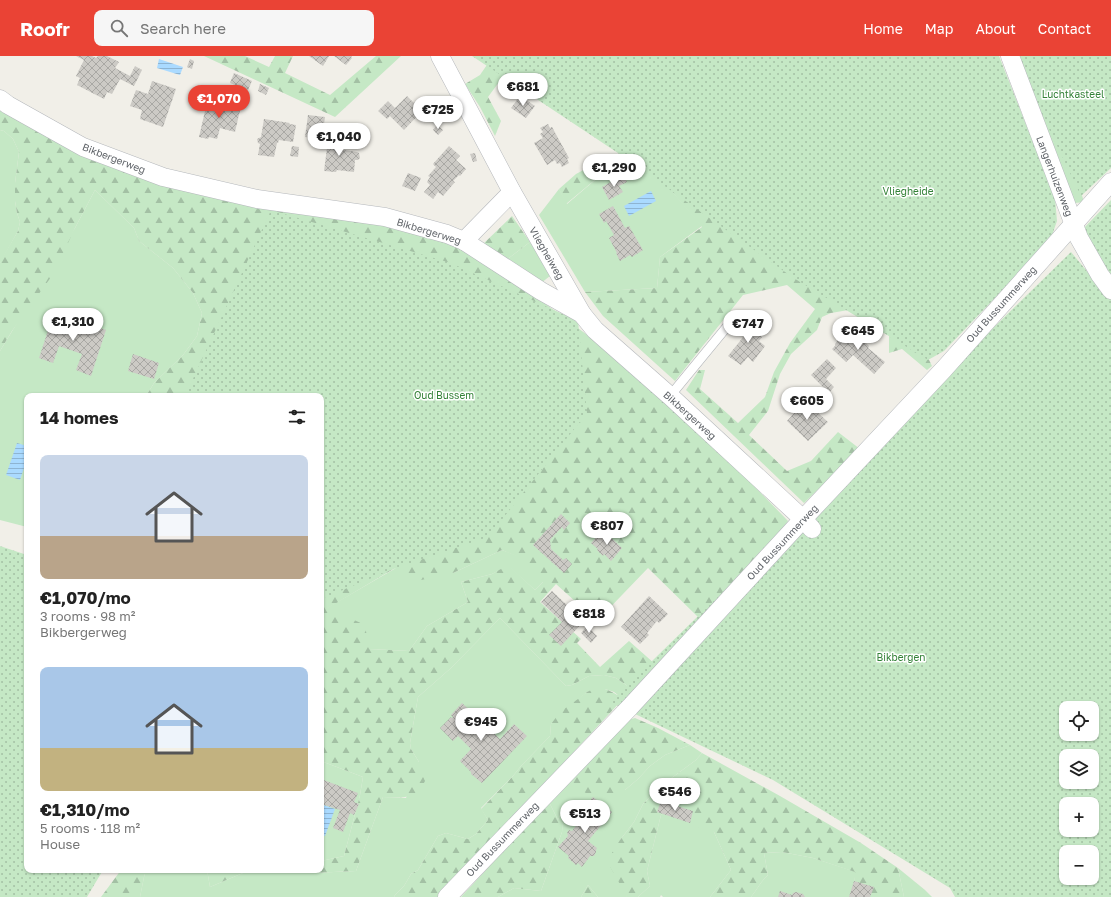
<!DOCTYPE html>
<html lang="en">
<head>
<meta charset="utf-8">
<style>
  body { margin:0; font-family:"Golos Text",sans-serif; background:#f6f6f6; color:#222; height:100vh; display:flex; flex-direction:column; font-size:15px; white-space:nowrap }
  * { box-sizing:border-box; margin:0 }
  p { font-size:13px; color:#767676 }
  .icon { flex:none; width:22px; height:22px; fill:none; stroke:currentColor; stroke-width:2; stroke-linecap:round; stroke-linejoin:round }
  .map { position:relative; flex:1; overflow:hidden }
  .sheet { position:absolute; left:24px; top:337px; width:300px; height:480px; display:flex; flex-direction:column; background:#fff; border-radius:8px; box-shadow:0 1px 3px #0004 }
  .sheet>* { flex:none }
  .fabs { position:absolute; left:1059px; top:645px; display:grid; gap:8px }
  .fabs a { display:grid; place-items:center; width:40px; height:40px; border-radius:8px; background:#fff; box-shadow:0 1px 3px #0004; font-size:20px }
  .price { position:absolute; translate:-50% -34px; padding:0 9px; border-radius:14px; background:#fff; color:#222; font-size:13px; line-height:26px; filter:drop-shadow(0 1px 2px #0008) }
  .price::after { content:''; position:absolute; left:50%; top:24px; width:12px; height:9px; margin-left:-6px; background:inherit; clip-path:polygon(0 0,100% 0,50% 100%) }
  .price.on { background:#ea4335; color:#fff }
  ul { padding:0; list-style:none }
  li { display:grid; align-content:center; gap:8px; height:212px; padding:0 16px }
  li span { display:grid; place-items:center; height:124px; border-radius:8px; color:#555 }
  li>.icon { margin-inline-start:auto }
  span .icon { width:72px; height:72px; fill:#fffc; stroke-width:1 }
  li b { font-size:17px }
  h2 { display:flex; justify-content:space-between; align-items:center; height:48px; padding:0 16px; font-size:17px }
  header { display:flex; align-items:center; gap:24px; box-sizing:border-box; height:56px; padding:0 20px; background:#ea4335; color:#fff }
  header strong { font-size:19px }
  nav { display:flex; gap:22px; margin-inline-start:auto; font-size:14px }
  .search { width:280px; height:36px; background:#f6f6f6; display:flex; align-items:center; gap:10px; box-sizing:border-box; padding:0 14px; border-radius:8px; color:#767676; font-size:15px }
  .map>svg:first-child { display:block }
  .green { fill:#c5e8c5 }
  .forest { fill:url(#forest-firs); fill-rule:evenodd }
  .park { fill:url(#park-dots); fill-rule:evenodd }
  .water { fill:url(#water-rules) }
  .building { fill:url(#building-cross-hatch) }
  .lines { fill:none; stroke-linecap:round; stroke-linejoin:round }
  .lane-casing { stroke:#b5b8bc; stroke-width:10 }
  .street-casing { stroke:#b5b8bc; stroke-width:19 }
  .lane { stroke:#fff; stroke-width:9 }
  .street { stroke:#fff; stroke-width:18 }
  .labels { text-anchor:middle; stroke-width:3; stroke-linejoin:round; paint-order:stroke }
  .park-label { font-size:10px; fill:#348238; stroke:#fff }
  .street-label { font-size:10px; fill:#5f6368; stroke:#fff }
</style>
</head>
<body>
<header>
<strong>Roofr</strong>
<div class="search"><svg class="icon" aria-label="search" viewBox="0 0 24 24"><circle cx="10" cy="10" r="6"/><path d="M15 15l6 6"/></svg>Search here</div>
<nav><a>Home</a><a>Map</a><a>About</a><a>Contact</a></nav>
</header>
<div class="map">
<svg width="1111" height="841" viewBox="0 0 1111 841">
  <defs>
    <pattern id="forest-firs" width="22" height="20" patternUnits="userSpaceOnUse"><rect width="22" height="20" fill="#c5e8c5"/><path d="M5 1l3.5 6h-7zM16 11l3.5 6h-7z" fill="#a3c0a4"/></pattern>
    <pattern id="park-dots" width="8" height="8" patternUnits="userSpaceOnUse"><rect width="8" height="8" fill="#c5e8c5"/><path d="M2 2h.1M6 6h.1" fill="none" stroke="#a3c0a4" stroke-width="1.8" stroke-linecap="round"/></pattern>
    <pattern id="water-rules" width="6" height="5" patternUnits="userSpaceOnUse"><rect width="6" height="5" fill="#aadaff"/><path d="M0 2.5h6" fill="none" stroke="#8eb4d2"/></pattern>
    <pattern id="building-cross-hatch" width="8" height="8" patternUnits="userSpaceOnUse"><rect width="8" height="8" fill="#cccac5"/><path d="M0 0l8 8M0 8l8-8" fill="none" stroke="#a9a8a4"/></pattern>
  </defs>
  <rect width="100%" height="100%" fill="#f1efe8"/>
  <!-- green -->
  <g class="green">
    <path d="M 1039,52 L 1073,111 L 1084,146 L 1075,147 Z"/>
    <path d="M 0,74 L 4,75 L 13,83 L 19,96 L 15,127 L 15,145 L 17,157 L 20,166 L 18,175 L 0,207 Z"/>
    <path d="M 650,110 L 702,170 L 660,201 L 657,232 L 585,236 L 539,159 L 559,133 L 567,148 L 602,118 Z"/>
    <path d="M 95,134 L 134,172 L 139,185 L 173,212 L 193,237 L 202,257 L 197,280 L 183,299 L 154,327 L 146,340 L 27,340 L 27,471 L 0,464 L 0,295 L 75,172 Z"/>
    <path d="M 530,186 L 550,220 L 541,227 L 505,205 Z"/>
    <path d="M 502,494 L 555,514 L 535,534 L 508,510 L 492,518 L 461,526 L 468,546 L 427,570 L 409,595 L 369,593 L 327,552 L 396,512 L 453,517 Z"/>
    <path d="M 500,562 L 566,630 L 572,629 L 589,620 L 604,619 L 616,622 L 632,633 L 623,643 L 614,636 L 605,633 L 587,636 L 551,668 L 550,680 L 521,710 L 513,720 L 481,752 L 488,764 L 476,778 L 468,783 L 446,777 L 438,780 L 418,814 L 411,818 L 404,830 L 395,839 L 394,841 L 140,841 L 144,821 L 146,814 L 207,814 L 210,831 L 250,814 L 314,814 L 312,817 L 356,815 L 383,741 L 406,742 L 419,706 L 411,693 L 410,687 L 418,641 L 451,612 Z"/>
    <path d="M 690,689 L 702,697 L 696,704 L 662,729 L 643,748 L 634,766 L 620,784 L 627,841 L 598,841 L 588,829 L 581,841 L 498,841 L 514,832 L 541,835 L 562,776 L 564,749 L 558,764 L 549,746 L 570,724 L 625,734 L 638,723 L 650,710 L 665,699 Z"/>
    <path d="M 321,705 L 363,721 L 360,739 L 344,800 L 321,805 Z"/>
    <path d="M 687,727 L 714,776 L 731,814 L 710,841 L 663,841 L 661,839 L 660,841 L 638,841 L 650,830 L 647,815 L 661,759 Z"/>
    <path d="M 782,796 L 813,802 L 856,816 L 854,826 L 861,841 L 751,841 C 757,834 761,825 768,819 L 764,797 Z"/>
    <path d="M 898,812 L 925,834 L 932,841 L 904,841 Z"/>
  </g>
  <!-- forest -->
  <g class="forest">
    <path d="M 204,0 L 245,0 L 269,11 L 275,0 L 293,0 L 285,17 L 330,39 L 376,0 L 401,0 L 335,61 Z"/>
    <path d="M 493,0 L 531,37 L 502,22 L 488,41 L 501,65 L 495,80 L 480,51 L 465,28 L 480,19 Z"/>
    <path d="M 0,48 L 109,108 L 134,120 L 159,127 L 416,175 L 466,194 L 528,235 L 594,284 L 698,372 L 788,465 L 782,473 L 699,562 L 648,512 L 597,565 L 556,528 L 540,546 L 581,583 L 577,587 L 600,611 L 629,585 L 655,608 L 632,633 L 616,622 L 604,619 L 589,620 L 572,629 L 566,630 L 500,562 L 451,612 L 418,641 L 410,687 L 411,693 L 419,706 L 425,725 C 416,744 401,742 383,741 L 356,815 L 311,817 L 314,814 L 321,814 L 321,805 L 344,800 L 360,739 L 363,721 L 321,705 L 321,340 L 146,340 L 154,327 L 183,299 L 197,280 L 202,257 L 193,237 L 173,212 L 139,185 L 134,172 L 95,134 L 75,172 L 54,217 L 12,275 L 0,295 L 0,207 L 1,204 L 18,175 L 20,166 L 17,157 L 15,145 L 15,127 L 19,96 L 13,83 L 4,75 L 0,74 ZM 502,494 L 516,500 L 543,526 L 535,534 L 508,509 L 492,518 L 461,526 L 468,546 L 427,570 L 409,595 L 369,593 L 365,569 L 328,552 L 395,512 L 412,526 L 453,517 Z"/>
    <path d="M 626,95 L 637,102 L 657,106 L 686,116 L 702,124 L 716,138 L 735,155 L 740,167 L 747,177 L 757,185 L 776,189 L 796,190 L 802,194 L 810,201 L 818,213 C 829,216 839,220 851,223 L 858,198 L 865,194 L 873,202 L 865,207 L 866,245 L 860,252 L 831,257 L 822,261 L 817,274 L 791,298 L 780,318 L 768,355 L 749,379 L 787,415 L 811,405 L 838,376 L 860,393 L 804,447 L 686,334 L 699,314 L 705,314 L 700,333 L 738,367 L 765,341 L 774,316 L 790,287 L 815,253 L 787,229 L 743,239 L 675,325 L 603,260 L 585,236 L 657,232 L 660,201 L 702,171 L 650,110 L 602,118 L 566,148 L 559,133 L 576,118 L 604,103 Z"/>
    <path d="M 512,160 L 530,186 L 505,205 L 481,190 Z"/>
    <path d="M 877,267 L 911,267 L 932,310 L 927,314 L 902,293 L 889,297 L 889,272 L 873,279 L 868,274 Z"/>
    <path d="M 597,631 C 607,633 614,636 623,643 L 439,841 L 394,841 L 395,839 L 404,830 L 411,818 L 418,814 L 438,780 L 446,777 L 468,783 L 476,778 L 488,764 L 481,753 L 513,720 L 521,710 L 550,680 L 551,668 L 561,655 L 578,643 L 587,636 Z"/>
    <path d="M 635,662 L 658,672 L 690,689 L 665,699 L 650,710 L 638,723 L 625,734 L 610,739 L 594,741 L 576,732 L 570,724 L 628,664 Z"/>
    <path d="M 702,697 L 780,740 L 861,787 L 898,812 L 904,841 L 861,841 L 862,832 L 854,826 L 855,816 L 813,802 L 782,796 L 764,797 L 768,819 C 761,825 757,834 751,841 L 710,841 L 731,814 L 714,776 L 689,768 L 687,728 L 661,759 L 647,815 L 650,830 L 638,841 L 627,841 L 607,805 L 620,784 L 634,766 L 643,748 L 662,729 L 696,704 Z"/>
    <path d="M 549,746 L 558,764 L 565,747 L 562,776 L 541,835 L 514,832 L 498,841 L 461,841 Z"/>
    <path d="M 121,814 L 146,814 L 144,821 L 140,841 L 101,841 Z"/>
    <path d="M 207,814 L 250,814 L 210,831 Z"/>
    <path d="M 588,829 L 598,841 L 581,841 Z"/>
  </g>
  <!-- park -->
  <g class="park">
    <path d="M 472,0 L 999,0 L 1055,142 L 1057,165 L 1051,182 L 994,243 L 944,295 L 928,304 L 792,221 L 624,101 Z"/>
    <path d="M 1019,0 L 1111,0 L 1111,112 L 1081,140 L 1039,52 Z"/>
    <path d="M 1111,144 L 1111,234 L 1082,174 Z"/>
    <path d="M 271,154 L 451,207 L 578,265 L 587,357 L 488,481 L 396,512 L 321,543 L 321,340 L 185,340 Z"/>
    <path d="M 1071,196 L 1111,244 L 1111,841 L 955,841 L 950,832 L 773,724 L 610,646 ZM 1066,652 L 1092,652 L 1092,678 L 1066,678 ZM 1066,700 L 1092,700 L 1092,726 L 1066,726 ZM 1066,748 L 1092,748 L 1092,774 L 1066,774 ZM 1066,796 L 1092,796 L 1092,822 L 1066,822 Z"/>
    <path d="M 0,490 L 27,499 L 27,814 L 103,814 L 87,841 L 0,841 Z"/>
  </g>
  <!-- water -->
  <g class="water">
    <path d="M 159,3 L 183,11 L 180,19 L 157,12 Z"/>
    <path d="M 651,135 L 656,145 L 629,160 L 624,150 Z"/>
    <path d="M 17,387 L 27,390 L 27,403 L 20,424 L 6,419 Z"/>
    <path d="M 321,748 L 335,753 L 325,780 L 321,779 Z"/>
  </g>
  <!-- building -->
  <g class="building">
    <path d="M 76,0 L 92,0 L 96,2 L 98,0 L 107,0 L 119,6 L 115,12 L 130,20 L 135,10 L 142,14 L 134,30 L 120,23 L 112,38 L 107,36 L 104,43 L 77,29 L 80,22 L 76,20 L 84,4 Z"/>
    <path d="M 309,0 L 329,0 L 323,10 Z"/>
    <path d="M 334,0 L 352,0 L 351,1 L 352,2 L 346,9 Z"/>
    <path d="M 190,3 L 194,5 L 192,13 L 187,11 Z"/>
    <path d="M 234,17 L 252,25 L 248,34 L 230,27 Z"/>
    <path d="M 152,25 L 176,33 L 163,71 L 140,63 L 142,54 L 130,50 L 136,34 L 148,38 Z"/>
    <path d="M 260,28 L 269,32 L 266,39 L 258,35 Z"/>
    <path d="M 407,40 L 414,47 L 416,45 L 424,53 L 404,74 L 390,60 L 387,63 L 378,55 L 388,45 L 395,52 Z"/>
    <path d="M 520,40 L 535,50 L 526,62 L 511,52 Z"/>
    <path d="M 208,42 L 218,44 L 217,49 L 231,52 L 232,48 L 241,50 L 235,76 L 220,72 L 217,83 L 209,81 L 208,83 L 199,81 Z"/>
    <path d="M 308,59 L 325,61 L 322,83 L 305,81 Z"/>
    <path d="M 264,63 L 290,67 L 289,68 L 296,69 L 293,86 L 279,84 L 278,87 L 277,87 L 274,101 L 258,99 L 260,88 L 258,87 L 257,83 L 261,81 Z"/>
    <path d="M 548,68 L 550,72 L 552,71 L 569,102 L 567,103 L 569,107 L 562,111 L 560,107 L 557,108 L 555,104 L 547,109 L 534,87 L 543,82 L 540,78 L 543,76 L 540,72 Z"/>
    <path d="M 437,69 L 443,74 L 438,79 L 433,74 Z"/>
    <path d="M 326,80 L 339,82 L 337,93 L 357,96 L 359,97 L 360,102 L 358,104 L 355,104 L 354,116 L 337,114 L 336,116 L 324,115 L 327,92 L 325,91 Z"/>
    <path d="M 292,90 L 299,91 L 298,101 L 290,100 Z"/>
    <path d="M 449,90 L 460,100 L 456,104 L 466,113 L 460,120 L 459,119 L 453,125 L 455,126 L 443,140 L 438,136 L 433,143 L 424,136 L 430,129 L 427,126 L 430,121 L 428,120 L 436,111 L 433,108 Z"/>
    <path d="M 475,97 L 477,105 L 473,106 L 470,98 Z"/>
    <path d="M 408,117 L 421,122 L 415,135 L 402,130 Z"/>
    <path d="M 623,119 L 627,126 L 619,130 L 623,136 L 609,144 L 602,131 Z"/>
    <path d="M 613,150 L 625,172 L 629,170 L 643,194 L 632,201 L 630,199 L 620,205 L 616,197 L 617,197 L 609,182 L 614,179 L 606,165 L 604,167 L 599,158 Z"/>
    <path d="M 54,256 L 69,261 L 66,268 L 74,270 L 74,269 L 83,272 L 82,273 L 89,276 L 92,269 L 106,274 L 91,320 L 76,314 L 82,298 L 59,290 L 53,307 L 39,302 Z"/>
    <path d="M 749,264 L 760,272 L 757,277 L 762,281 L 759,285 L 765,290 L 753,306 L 748,301 L 741,309 L 728,300 L 744,280 L 739,276 L 739,273 L 741,272 L 743,272 Z"/>
    <path d="M 850,273 L 856,279 L 857,277 L 868,286 L 866,287 L 869,290 L 868,292 L 885,306 L 874,318 L 853,299 L 846,306 L 832,293 L 835,290 L 835,288 L 838,284 L 840,284 Z"/>
    <path d="M 133,298 L 159,307 L 154,323 L 128,315 Z"/>
    <path d="M 827,303 L 836,312 L 826,323 L 834,331 L 829,337 L 811,319 Z"/>
    <path d="M 805,345 L 828,366 L 808,385 L 787,365 Z"/>
    <path d="M 561,458 L 570,467 L 564,474 L 562,471 L 550,484 L 551,493 L 563,504 L 566,502 L 572,508 L 564,517 L 533,489 Z"/>
    <path d="M 603,474 L 622,492 L 611,505 L 604,498 L 603,500 L 597,494 L 598,493 L 591,487 Z"/>
    <path d="M 552,535 L 584,565 L 561,590 L 549,579 L 562,566 L 541,546 Z"/>
    <path d="M 649,540 L 668,558 L 659,567 L 657,565 L 647,577 L 649,579 L 640,588 L 621,571 Z"/>
    <path d="M 587,570 L 597,580 L 591,587 L 581,577 Z"/>
    <path d="M 462,647 L 500,683 L 514,668 L 527,680 L 482,727 L 471,718 L 471,716 L 460,705 L 471,693 L 458,680 L 453,685 L 440,672 L 451,661 L 452,662 L 453,661 L 451,659 Z"/>
    <path d="M 321,723 L 358,737 L 354,746 L 359,748 L 354,759 L 350,757 L 343,776 L 333,772 L 340,754 L 321,748 Z"/>
    <path d="M 593,741 L 612,756 L 588,785 L 597,792 L 596,794 L 596,796 L 594,800 L 590,800 L 582,811 L 578,807 L 576,809 L 568,802 L 569,800 L 558,791 L 568,780 L 567,777 L 569,774 L 572,775 L 589,753 L 586,750 Z"/>
    <path d="M 661,745 L 693,755 L 690,767 L 657,756 Z"/>
    <path d="M 854,825 L 874,831 L 870,841 L 849,841 Z"/>
    <path d="M 780,835 L 792,839 L 793,837 L 796,836 L 803,838 L 805,841 L 778,841 Z"/>
  </g>
  <g class="lines">
    <!-- lane casing -->
    <g class="lane-casing">
      <path id="lane" d="M 670,340 L 730,267"/>
    </g>
    <!-- street casing -->
    <g class="street-casing">
      <g id="street">
        <path d="M 440,0 L 512,136 L 582,258"/>
        <path d="M 1010,0 L 1079,182 L 1100,219 L 1111,234"/>
        <path d="M 0,43 L 8,49 L 83,91 L 163,121 L 257,143 L 385,161 L 447,178 L 464,185 L 541,235 L 582,258 L 595,274 L 670,340 L 803,463 L 812,473"/>
        <path d="M 464,185 L 512,136"/>
        <path d="M 447,841 L 630,651 L 803,463 L 944,313 L 1111,126"/>
      </g>
    </g>
    <!-- lane -->
    <use href="#lane" class="lane"/>
    <!-- street -->
    <use href="#street" class="street"/>
  </g>
  <g class="labels">
    <!-- park labels -->
    <g class="park-label">
      <text x="1073" y="42">Luchtkasteel</text>
      <text x="908" y="139">Vliegheide</text>
      <text x="444" y="343">Oud Bussem</text>
      <text x="901" y="605">Bikbergen</text>
    </g>
    <!-- street labels -->
    <g class="street-label">
      <text transform="translate(114 102) rotate(21)" y="4">Bikbergerweg</text>
      <text transform="translate(1055 120) rotate(69)" y="4">Langerhuizenweg</text>
      <text transform="translate(429 175) rotate(17)" y="4">Bikbergerweg</text>
      <text transform="translate(547 197) rotate(60)" y="4">Vliegheiweg</text>
      <text transform="translate(1001 248) rotate(-48)" y="4">Oud Bussummerweg</text>
      <text transform="translate(690 359) rotate(42)" y="4">Bikbergerweg</text>
      <text transform="translate(782 486) rotate(-47)" y="4">Oud Bussummerweg</text>
      <text transform="translate(502 783) rotate(-46)" y="4">Oud Bussummerweg</text>
    </g>
  </g>
</svg>
<div class="fabs">
<a><svg class="icon" aria-label="locate" viewBox="0 0 24 24"><circle cx="12" cy="12" r="6"/><path d="M12 2v4M12 18v4M2 12h4M18 12h4"/></svg></a>
<a><svg class="icon" aria-label="layers" viewBox="0 0 24 24"><path d="M12 4l9 5-9 5-9-5zM3 14l9 5 9-5"/></svg></a>
<a>+</a>
<a>−</a>
</div>
<b class="price" style="left:523px;top:51px">€681</b>
<b class="price on" style="left:219px;top:63px">€1,070</b>
<b class="price" style="left:438px;top:74px">€725</b>
<b class="price" style="left:339px;top:101px">€1,040</b>
<b class="price" style="left:614px;top:132px">€1,290</b>
<b class="price" style="left:73px;top:286px">€1,310</b>
<b class="price" style="left:748px;top:288px">€747</b>
<b class="price" style="left:858px;top:295px">€645</b>
<b class="price" style="left:807px;top:365px">€605</b>
<b class="price" style="left:607px;top:490px">€807</b>
<b class="price" style="left:589px;top:578px">€818</b>
<b class="price" style="left:481px;top:686px">€945</b>
<b class="price" style="left:675px;top:756px">€546</b>
<b class="price" style="left:585px;top:778px">€513</b>
<section class="sheet">
<h2>14 homes<svg class="icon" aria-label="filters" viewBox="0 0 24 24"><path d="M4 7h16M4 17h16"/><circle cx="9" cy="7" r="2"/><circle cx="15" cy="17" r="2"/></svg></h2>
<ul>
<li><span style="background:linear-gradient(#c9d6e8 65%,#b9a48a 0)"><svg class="icon" aria-label="home" viewBox="0 0 24 24"><path d="M3 11l9-7 9 7M6 9v11h12V9"/></svg></span><div><b>€1,070/mo</b><p>3 rooms · 98 m²</p><p>Bikbergerweg</p></div></li>
<li><span style="background:linear-gradient(#a9c7e8 65%,#c2b280 0)"><svg class="icon" aria-label="home" viewBox="0 0 24 24"><path d="M3 11l9-7 9 7M6 9v11h12V9"/></svg></span><div><b>€1,310/mo</b><p>5 rooms · 118 m²</p><p>House</p></div></li>
</ul>
</section>
</div>
</body>
</html>
